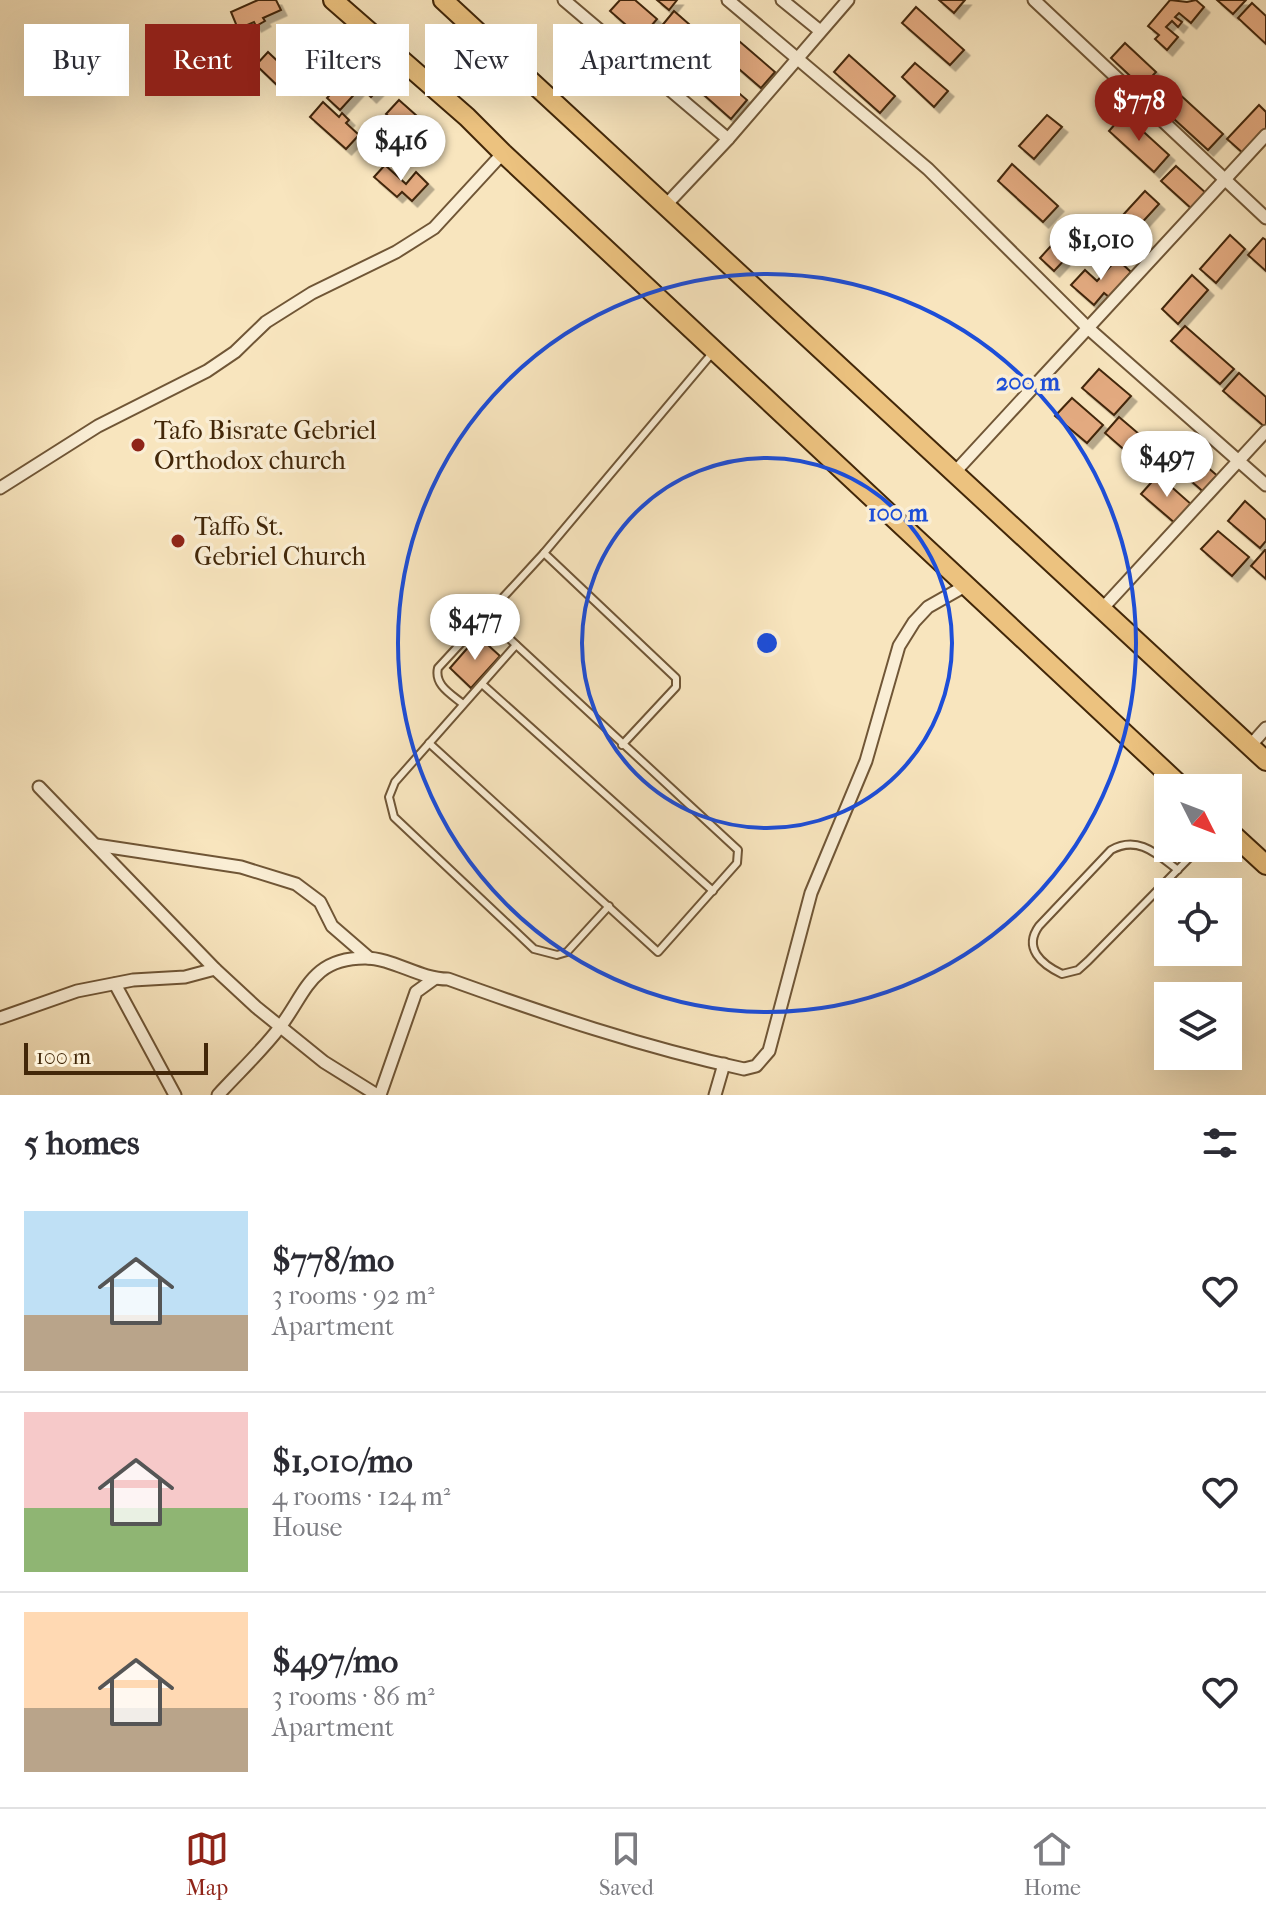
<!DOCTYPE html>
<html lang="en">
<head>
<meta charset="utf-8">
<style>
  body { margin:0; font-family:"IM FELL French Canon",serif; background:#f7f7f7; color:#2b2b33; height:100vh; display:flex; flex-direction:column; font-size:30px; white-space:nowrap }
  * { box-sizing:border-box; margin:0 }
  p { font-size:26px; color:#7c7c81 }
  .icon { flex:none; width:44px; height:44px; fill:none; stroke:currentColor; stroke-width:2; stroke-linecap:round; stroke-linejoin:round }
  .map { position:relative; height:1095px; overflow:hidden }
  .panel { display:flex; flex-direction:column; background:#fff; flex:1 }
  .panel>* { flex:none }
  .guide { position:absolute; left:24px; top:24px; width:800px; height:72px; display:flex; gap:16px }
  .needle { width:52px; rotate:132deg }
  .buttons { position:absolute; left:1154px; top:774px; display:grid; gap:16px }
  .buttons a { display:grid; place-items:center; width:88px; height:88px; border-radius:0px; background:#fff; box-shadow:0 8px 32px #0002; font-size:40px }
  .scale { position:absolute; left:24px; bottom:20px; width:184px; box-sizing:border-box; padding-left:8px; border:4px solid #422709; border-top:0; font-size:22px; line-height:28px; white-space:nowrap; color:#422709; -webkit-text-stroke:6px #faeed5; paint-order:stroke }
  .price { position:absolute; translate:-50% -68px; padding:0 18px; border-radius:28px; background:#fff; color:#222; font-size:26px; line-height:52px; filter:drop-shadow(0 2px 4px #0008) }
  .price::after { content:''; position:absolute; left:50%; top:48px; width:24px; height:18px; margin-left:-12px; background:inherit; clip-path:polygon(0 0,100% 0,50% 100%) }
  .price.active { background:#8f2418; color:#fff }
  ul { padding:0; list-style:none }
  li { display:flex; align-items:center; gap:24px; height:200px; padding:0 24px }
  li+li { border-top:2px solid #e1e1e2 }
  li span { display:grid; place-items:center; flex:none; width:224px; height:160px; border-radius:0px; color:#555 }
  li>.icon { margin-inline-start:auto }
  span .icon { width:96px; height:96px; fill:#fffc; stroke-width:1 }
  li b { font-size:34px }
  h2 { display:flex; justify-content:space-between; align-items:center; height:96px; padding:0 24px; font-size:34px }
  .tag { padding:0 28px; border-radius:0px; background:#fff; box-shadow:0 8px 32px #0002; font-size:28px; line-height:72px }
  .tag.active { background:#8f2418; color:#fff }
  .tab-bar { display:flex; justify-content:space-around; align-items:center; height:112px; border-top:2px solid #e1e1e2; background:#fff; font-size:22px; color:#7c7c81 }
  .tab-bar a { display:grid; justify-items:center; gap:4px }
  .tab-bar .active { color:#8f2418 }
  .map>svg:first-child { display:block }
  .building { fill:#e3aa80; stroke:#422709; stroke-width:2; filter:url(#shadow) }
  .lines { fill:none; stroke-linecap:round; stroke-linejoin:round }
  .service-casing { stroke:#705636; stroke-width:10 }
  .minor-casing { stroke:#705636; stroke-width:15 }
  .trunk-casing { stroke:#422709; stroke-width:22 }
  .service { stroke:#faeed5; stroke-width:6 }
  .minor { stroke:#faeed5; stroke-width:11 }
  .trunk { stroke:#ecc27f; stroke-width:18 }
  .ring { fill:none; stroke:#1d4ed8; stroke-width:4 }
  .poi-dot { fill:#8f2418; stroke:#faeed5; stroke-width:3 }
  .labels { text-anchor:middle; stroke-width:7; stroke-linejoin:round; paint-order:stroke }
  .poi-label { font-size:26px; fill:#422709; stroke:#faeed5; text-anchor:start }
  .centre { fill:#1d4ed8; stroke:#faeed5; stroke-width:4 }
  .ring-label { font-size:24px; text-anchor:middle; font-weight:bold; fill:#1d4ed8; stroke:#faeed5; stroke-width:7; stroke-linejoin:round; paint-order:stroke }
</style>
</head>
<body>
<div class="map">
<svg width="1266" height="1095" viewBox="0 0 1266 1095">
  <defs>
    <filter id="shadow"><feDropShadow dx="5.5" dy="5.5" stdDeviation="0" flood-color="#0004"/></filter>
  </defs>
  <rect width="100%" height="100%" fill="#f8e5be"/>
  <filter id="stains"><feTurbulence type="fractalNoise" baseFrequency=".0025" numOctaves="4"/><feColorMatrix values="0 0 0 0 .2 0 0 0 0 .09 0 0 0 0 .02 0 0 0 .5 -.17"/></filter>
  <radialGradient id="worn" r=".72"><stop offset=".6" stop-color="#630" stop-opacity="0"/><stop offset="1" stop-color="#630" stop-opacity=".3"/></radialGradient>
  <!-- building -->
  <g class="building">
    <path d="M 258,0 L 276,0 L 281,10 L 263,18 L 265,21 L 256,26 L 254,22 L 238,29 L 231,12 Z"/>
    <path d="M 620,0 L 635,0 L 657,19 L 641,38 L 610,11 Z"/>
    <path d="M 657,0 L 677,0 L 669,10 Z"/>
    <path d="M 939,0 L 965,0 L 954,13 Z"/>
    <path d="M 1170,0 L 1187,2 L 1196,0 L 1204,7 L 1191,23 L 1179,13 L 1175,17 L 1182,22 L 1178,27 L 1172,21 L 1166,27 L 1178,37 L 1167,50 L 1155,39 L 1159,35 L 1148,26 Z"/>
    <path d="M 1217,0 L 1246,0 L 1233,14 Z"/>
    <path d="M 1252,3 L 1266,16 L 1266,44 L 1238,18 Z"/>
    <path d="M 916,7 L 964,50 L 950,65 L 902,23 Z"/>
    <path d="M 674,11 L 721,52 L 707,69 L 660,28 Z"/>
    <path d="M 739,41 L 775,72 L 761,88 L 725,57 Z"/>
    <path d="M 1125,43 L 1156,72 L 1142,87 L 1111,58 Z"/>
    <path d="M 268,52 L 289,72 L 299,61 L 311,72 L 295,89 L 287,81 L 280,88 L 256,65 Z"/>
    <path d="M 849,55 L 895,96 L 880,113 L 834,72 Z"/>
    <path d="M 915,63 L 948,91 L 934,107 L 902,77 Z"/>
    <path d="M 365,69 L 383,85 L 371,97 L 361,87 L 340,110 L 327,98 L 350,73 L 356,79 Z"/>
    <path d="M 712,70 L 747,100 L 731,119 L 696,88 Z"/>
    <path d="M 1177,92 L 1223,134 L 1208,150 L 1162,108 Z"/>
    <path d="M 399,100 L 435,132 L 422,146 L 408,134 L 405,137 L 398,131 L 402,128 L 386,114 Z"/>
    <path d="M 323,102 L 339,117 L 342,113 L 349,120 L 346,123 L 359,135 L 346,149 L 310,117 Z"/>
    <path d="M 1259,105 L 1266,112 L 1266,129 L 1244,154 L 1227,139 Z"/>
    <path d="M 1124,114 L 1169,155 L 1154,172 L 1109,131 Z"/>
    <path d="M 1047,115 L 1062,127 L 1034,159 L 1019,146 Z"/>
    <path d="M 1012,164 L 1058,206 L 1043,222 L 998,181 Z"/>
    <path d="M 385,165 L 406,184 L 416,172 L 428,184 L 412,201 L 402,192 L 397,197 L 374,177 Z"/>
    <path d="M 1176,166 L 1207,194 L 1193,210 L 1161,181 Z"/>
    <path d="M 1145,191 L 1159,204 L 1115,252 L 1101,239 Z"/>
    <path d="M 1070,225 L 1085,238 L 1054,271 L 1040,258 Z"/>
    <path d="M 1230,235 L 1245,249 L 1216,283 L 1200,269 Z"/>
    <path d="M 1263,238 L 1266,240 L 1266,271 L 1248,255 Z"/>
    <path d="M 1117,259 L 1131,272 L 1109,297 L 1104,293 L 1094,305 L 1071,285 L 1085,270 L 1097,281 Z"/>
    <path d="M 1192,275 L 1208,290 L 1178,324 L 1162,309 Z"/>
    <path d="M 1185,326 L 1234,369 L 1220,384 L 1171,341 Z"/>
    <path d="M 1099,369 L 1131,396 L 1114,415 L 1082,388 Z"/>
    <path d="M 1239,373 L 1266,397 L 1266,428 L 1223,391 Z"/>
    <path d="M 1072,398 L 1103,425 L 1087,443 L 1055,416 Z"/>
    <path d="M 1119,417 L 1166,457 L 1152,474 L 1105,433 Z"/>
    <path d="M 1184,447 L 1220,478 L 1206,494 L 1170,463 Z"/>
    <path d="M 1158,475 L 1192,505 L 1176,524 L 1141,494 Z"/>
    <path d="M 1245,501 L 1266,520 L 1266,541 L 1260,548 L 1228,521 Z"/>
    <path d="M 1218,531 L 1249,557 L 1232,576 L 1201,549 Z"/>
    <path d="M 1265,550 L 1266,550 L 1266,579 L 1251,566 Z"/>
    <path d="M 478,636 L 500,656 L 471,688 L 450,668 Z"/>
  </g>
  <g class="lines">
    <!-- service casing -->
    <g class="service-casing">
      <g id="service">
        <path d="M 544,553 L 676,678 L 676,687 L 622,745"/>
        <path d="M 516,645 L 395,782 L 389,797 L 394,817 L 534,949 L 557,955 L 567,952 L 609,906"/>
        <path d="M 482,684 L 713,891"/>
        <path d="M 463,704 C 451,694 434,685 438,668 L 544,553 L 714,351"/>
        <path d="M 429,743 L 658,952 L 737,863 L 738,850 L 486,617"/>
        <path d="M 1178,870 C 1157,854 1138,835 1111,850 L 1039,926 C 1023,948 1041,964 1062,974 L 1078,970 L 1088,961 L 1199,848"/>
      </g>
    </g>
    <!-- minor casing -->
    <g class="minor-casing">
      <g id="minor">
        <path d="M 564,0 L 728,139"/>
        <path d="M 728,0 L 928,169 L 1089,329 L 1266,485"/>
        <path d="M 782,0 L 819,30"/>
        <path d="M 1034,0 L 1266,218"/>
        <path d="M 665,206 L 728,139 L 848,0"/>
        <path d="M 955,472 L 1266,135"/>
        <path d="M 0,488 L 98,426 L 207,371 L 235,352 L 266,322 L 312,293 L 396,252 L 434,228 L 503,153"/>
        <path d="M 1101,610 L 1266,431"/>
        <path d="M 1250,746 L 1266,728"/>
        <path d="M 39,787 L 215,969 L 256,1007 L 324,1062 L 377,1095"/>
        <path d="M 96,845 L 241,867 L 296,884 L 320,902 L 332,926 L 369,958"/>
        <path d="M 115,984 L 175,1095"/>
        <path d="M 0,1018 L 77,991 L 133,980 L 185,977 L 215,969"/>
        <path d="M 218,1095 C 238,1073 262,1051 280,1027 C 306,993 311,958 365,958 C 393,958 419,979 448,979 C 545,1014 642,1047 744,1069 L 756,1066 L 769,1051 L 811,893 L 866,761 L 899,646 L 914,622 L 928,607 L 965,586"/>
        <path d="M 380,1095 L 416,992 L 434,979"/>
        <path d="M 715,1095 L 724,1064"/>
      </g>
    </g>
    <!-- trunk casing -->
    <g class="trunk-casing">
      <g id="trunk">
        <path d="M 333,0 L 467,117 L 503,153 L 1183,788"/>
        <path d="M 443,0 L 1266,761"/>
        <path d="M 1228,830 L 1266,865"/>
      </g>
    </g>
    <!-- service -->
    <use href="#service" class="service"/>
    <!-- minor -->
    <use href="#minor" class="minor"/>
    <!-- trunk -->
    <use href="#trunk" class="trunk"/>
  </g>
  <!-- distance rings -->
  <g class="ring">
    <circle cx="767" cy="643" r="185"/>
    <circle cx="767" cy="643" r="369"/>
  </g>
  <!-- markers -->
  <g class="poi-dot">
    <circle cx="138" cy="445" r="8"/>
    <circle cx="178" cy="541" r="8"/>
  </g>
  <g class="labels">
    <!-- poi labels -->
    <g class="poi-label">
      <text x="154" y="439">Tafo Bisrate Gebriel<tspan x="154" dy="30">Orthodox church</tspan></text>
      <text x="194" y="535">Taffo St.<tspan x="194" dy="30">Gebriel Church</tspan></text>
    </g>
  </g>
  <circle cx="767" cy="643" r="12" class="centre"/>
  <g class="ring-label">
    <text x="1028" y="390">200 m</text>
    <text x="898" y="521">100 m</text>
  </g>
  <rect width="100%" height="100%" filter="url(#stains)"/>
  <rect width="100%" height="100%" fill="url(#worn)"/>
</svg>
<div class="buttons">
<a><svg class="needle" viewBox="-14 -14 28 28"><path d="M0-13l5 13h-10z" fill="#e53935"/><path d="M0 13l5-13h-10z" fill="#7c7c81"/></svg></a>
<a><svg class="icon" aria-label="locate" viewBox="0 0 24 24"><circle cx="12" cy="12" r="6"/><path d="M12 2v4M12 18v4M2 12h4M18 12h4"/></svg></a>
<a><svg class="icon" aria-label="layers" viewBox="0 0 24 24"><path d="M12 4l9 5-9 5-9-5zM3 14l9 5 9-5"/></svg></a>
</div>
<div class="scale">100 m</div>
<b class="price active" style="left:1139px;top:143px">$778</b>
<b class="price" style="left:401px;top:183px">$416</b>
<b class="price" style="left:1101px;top:282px">$1,010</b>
<b class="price" style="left:1167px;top:499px">$497</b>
<b class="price" style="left:475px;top:662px">$477</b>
<div class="guide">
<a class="tag">Buy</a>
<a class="tag active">Rent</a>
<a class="tag">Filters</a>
<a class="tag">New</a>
<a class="tag">Apartment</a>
</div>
</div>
<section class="panel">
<h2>5 homes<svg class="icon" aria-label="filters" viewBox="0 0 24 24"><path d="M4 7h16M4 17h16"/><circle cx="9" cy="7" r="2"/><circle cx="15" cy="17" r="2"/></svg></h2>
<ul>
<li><span style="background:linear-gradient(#bfe0f5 65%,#b9a48a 0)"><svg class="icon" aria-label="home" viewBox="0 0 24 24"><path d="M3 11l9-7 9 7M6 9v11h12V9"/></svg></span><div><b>$778/mo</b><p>3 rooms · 92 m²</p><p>Apartment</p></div><svg class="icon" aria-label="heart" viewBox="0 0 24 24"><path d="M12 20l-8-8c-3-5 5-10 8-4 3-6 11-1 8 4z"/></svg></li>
<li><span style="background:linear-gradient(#f6c9c9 60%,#8fb573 0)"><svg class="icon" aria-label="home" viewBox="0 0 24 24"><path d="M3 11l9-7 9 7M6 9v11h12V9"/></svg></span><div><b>$1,010/mo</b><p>4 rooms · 124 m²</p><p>House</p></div><svg class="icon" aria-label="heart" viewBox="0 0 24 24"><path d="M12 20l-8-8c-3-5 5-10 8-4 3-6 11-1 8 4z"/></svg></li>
<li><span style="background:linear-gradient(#ffd9b3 60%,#b9a48a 0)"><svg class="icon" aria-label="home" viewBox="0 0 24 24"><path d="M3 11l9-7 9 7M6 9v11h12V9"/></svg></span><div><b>$497/mo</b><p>3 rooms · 86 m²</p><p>Apartment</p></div><svg class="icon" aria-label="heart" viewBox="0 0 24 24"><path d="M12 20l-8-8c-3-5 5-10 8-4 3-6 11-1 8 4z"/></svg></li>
</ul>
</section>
<nav class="tab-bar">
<a class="active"><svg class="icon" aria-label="map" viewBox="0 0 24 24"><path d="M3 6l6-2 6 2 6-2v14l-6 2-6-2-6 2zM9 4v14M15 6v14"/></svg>Map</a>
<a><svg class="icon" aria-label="saved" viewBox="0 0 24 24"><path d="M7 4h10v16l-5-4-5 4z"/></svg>Saved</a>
<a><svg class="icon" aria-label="home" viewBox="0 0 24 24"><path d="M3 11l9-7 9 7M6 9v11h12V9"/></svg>Home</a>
</nav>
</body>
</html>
